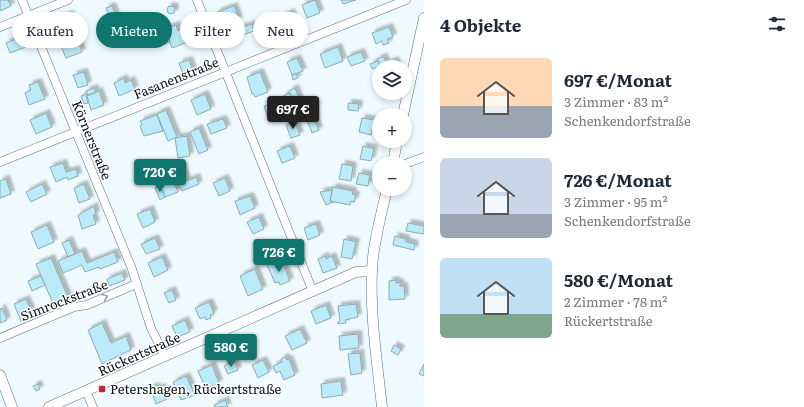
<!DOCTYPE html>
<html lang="de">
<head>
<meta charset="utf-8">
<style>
  body { margin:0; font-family:Literata,serif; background:#f6f6f7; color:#1f2937; height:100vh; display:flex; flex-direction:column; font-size:15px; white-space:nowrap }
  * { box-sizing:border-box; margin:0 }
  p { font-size:13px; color:#747a83 }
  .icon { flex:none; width:22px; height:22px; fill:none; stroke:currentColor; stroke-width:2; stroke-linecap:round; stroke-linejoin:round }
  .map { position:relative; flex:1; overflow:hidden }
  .panel { display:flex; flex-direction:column; background:#fff; width:380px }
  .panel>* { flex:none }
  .hud { position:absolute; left:12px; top:12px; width:352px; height:36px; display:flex; gap:8px }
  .fabs { position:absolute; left:372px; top:60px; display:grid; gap:8px }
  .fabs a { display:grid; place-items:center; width:40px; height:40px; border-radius:50%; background:#fff; box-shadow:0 2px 6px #0003; font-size:20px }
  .price { position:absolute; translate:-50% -34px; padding:0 9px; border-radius:4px; background:#0f766e; color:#fff; font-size:13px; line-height:26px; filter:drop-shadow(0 1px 2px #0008) }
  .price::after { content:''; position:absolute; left:50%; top:24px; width:12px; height:9px; margin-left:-6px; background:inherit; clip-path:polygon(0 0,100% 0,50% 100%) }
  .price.on { background:#222; color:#fff }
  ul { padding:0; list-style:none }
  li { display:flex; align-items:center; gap:12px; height:100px; padding:0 16px }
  li span { display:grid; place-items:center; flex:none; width:112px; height:80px; border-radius:6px; color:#555 }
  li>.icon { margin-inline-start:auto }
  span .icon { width:48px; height:48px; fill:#fffc; stroke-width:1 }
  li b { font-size:17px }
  h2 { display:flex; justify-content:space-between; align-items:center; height:48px; padding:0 16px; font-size:17px }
  .tag { padding:0 14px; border-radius:18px; background:#fff; box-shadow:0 2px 6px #0003; font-size:14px; line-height:36px }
  .tag.on { background:#0f766e; color:#fff }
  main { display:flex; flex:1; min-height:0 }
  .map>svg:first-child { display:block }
  .building { fill:#b9ebf8; stroke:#8faab1; filter:url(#shadow) }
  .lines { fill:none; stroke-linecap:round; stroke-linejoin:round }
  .minor-casing { stroke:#597379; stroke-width:9 }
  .tertiary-casing { stroke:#597379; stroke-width:11 }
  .minor { stroke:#fff; stroke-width:8 }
  .tertiary { stroke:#fff; stroke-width:10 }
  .oneway { stroke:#9ca1a1 }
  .poi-dot { fill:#bb2a37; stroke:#fff; stroke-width:1.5 }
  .labels { text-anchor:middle; stroke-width:3; stroke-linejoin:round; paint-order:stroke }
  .street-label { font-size:13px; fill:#081315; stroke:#fff }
  .poi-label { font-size:13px; fill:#081315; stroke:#fff; text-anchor:start }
</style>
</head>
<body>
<main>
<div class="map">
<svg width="424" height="407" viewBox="0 0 424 407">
  <defs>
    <filter id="shadow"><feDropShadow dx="3.5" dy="-3.5" stdDeviation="1" flood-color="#0004"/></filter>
  </defs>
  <rect width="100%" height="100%" fill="#eefafd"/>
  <!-- building -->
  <g class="building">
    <path d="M 0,0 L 8,0 L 11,6 L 0,11 Z"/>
    <path d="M 315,0 L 320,13 L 307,18 L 302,5 Z"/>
    <path d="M 341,0 L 356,0 L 343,4 Z"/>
    <path d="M 112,6 L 116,15 L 110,18 L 106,8 Z"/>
    <path d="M 234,6 L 239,20 L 223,26 L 217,12 Z"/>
    <circle cx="171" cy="10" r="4"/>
    <path d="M 291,12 L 297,28 L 287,33 L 281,17 Z"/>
    <path d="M 70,14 L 75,27 L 59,33 L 54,20 Z"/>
    <path d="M 141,17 L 143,24 L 135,27 L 133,21 Z"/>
    <path d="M 252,24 L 254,31 L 232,39 L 229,32 Z"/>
    <path d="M 176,25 L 178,31 L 193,25 L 198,38 L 172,48 L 165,29 Z"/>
    <path d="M 389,27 L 393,37 L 387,39 L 389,43 L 383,45 L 382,41 L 376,44 L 372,33 Z"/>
    <path d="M 165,29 L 170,42 L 159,46 L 154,33 Z"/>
    <path d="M 22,37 L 26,47 L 10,53 L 6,43 Z"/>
    <path d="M 77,38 L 82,52 L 66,58 L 60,44 Z"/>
    <path d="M 338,47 L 343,61 L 325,68 L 320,54 Z"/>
    <path d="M 361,52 L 365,61 L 351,66 L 347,57 Z"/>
    <path d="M 384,57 L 386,63 L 380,66 L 377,59 Z"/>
    <path d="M 297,58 L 303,71 L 292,75 L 287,62 Z"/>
    <path d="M 189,60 L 193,71 L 183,74 L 179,63 Z"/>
    <path d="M 395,60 L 398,67 L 380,67 L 380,66 Z"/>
    <path d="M 378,61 L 380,66 L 372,69 L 370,64 Z"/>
    <path d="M 84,72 L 88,85 L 78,88 L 73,75 Z"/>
    <path d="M 260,72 L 268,92 L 255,97 L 253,93 L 252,94 L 247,77 Z"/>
    <path d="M 296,74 L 298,78 L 293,80 L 292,75 Z"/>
    <path d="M 124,78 L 125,83 L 131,80 L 135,89 L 119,96 L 114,83 Z"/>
    <path d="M 38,82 L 45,99 L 29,105 L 25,93 L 31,90 L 29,85 Z"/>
    <path d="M 94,88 L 96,92 L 88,95 L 86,91 Z"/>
    <path d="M 295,88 L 300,101 L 294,104 L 289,91 Z"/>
    <path d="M 99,91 L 104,105 L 91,110 L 87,96 Z"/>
    <path d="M 290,93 L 294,104 L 287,106 L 283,96 Z"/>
    <path d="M 86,94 L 88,103 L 84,104 L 81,96 Z"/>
    <path d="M 205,94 L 211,109 L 197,115 L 191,100 Z"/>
    <path d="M 277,101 L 282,113 L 268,118 L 264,106 Z"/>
    <path d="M 348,103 L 359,104 L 358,111 L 348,110 Z"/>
    <path d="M 166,110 L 177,137 L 168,141 L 157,114 Z"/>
    <path d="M 46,113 L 52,127 L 36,134 L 30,120 Z"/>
    <path d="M 157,115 L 163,131 L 144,136 L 140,126 L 142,125 L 140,121 Z"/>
    <path d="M 362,118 L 374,120 L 371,135 L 359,132 Z"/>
    <path d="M 223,119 L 227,128 L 211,134 L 207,124 Z"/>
    <path d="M 314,119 L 319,130 L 312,133 L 308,122 Z"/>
    <path d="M 295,122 L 300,135 L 291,138 L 286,125 Z"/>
    <path d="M 199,128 L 208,150 L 199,154 L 190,132 Z"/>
    <path d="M 187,136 L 190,156 L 178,158 L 175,138 Z"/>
    <path d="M 290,146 L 295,158 L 282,163 L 277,151 Z"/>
    <path d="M 363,146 L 374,149 L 371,161 L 360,159 Z"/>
    <path d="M 63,163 L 66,172 L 76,169 L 78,176 L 68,180 L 67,177 L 56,182 L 50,167 Z"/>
    <path d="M 342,164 L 353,166 L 351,181 L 339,179 Z"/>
    <path d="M 182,166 L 187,181 L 196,177 L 199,184 L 182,191 L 173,170 Z"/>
    <path d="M 168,169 L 178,192 L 165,197 L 155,174 Z"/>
    <path d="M 359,173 L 370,175 L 368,186 L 356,184 Z"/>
    <path d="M 225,178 L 230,191 L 219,196 L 213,183 Z"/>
    <path d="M 6,179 L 11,194 L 0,198 L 0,181 Z"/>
    <path d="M 42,184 L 47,194 L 31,202 L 26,192 Z"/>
    <path d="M 84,184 L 90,199 L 79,203 L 74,188 Z"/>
    <path d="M 160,186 L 165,197 L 160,200 L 155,188 Z"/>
    <path d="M 333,187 L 353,191 L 352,194 L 356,195 L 354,202 L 351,201 L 350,205 L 330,201 Z"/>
    <path d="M 332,190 L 330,201 L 334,202 L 326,205 L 320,192 Z"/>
    <path d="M 250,196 L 255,208 L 240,215 L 235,201 Z"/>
    <path d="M 94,206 L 96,214 L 93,215 L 96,224 L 82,229 L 78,215 Z"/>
    <path d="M 150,209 L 155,222 L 143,228 L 137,214 Z"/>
    <path d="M 259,217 L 264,229 L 253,234 L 247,222 Z"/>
    <path d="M 408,223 L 424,226 L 424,234 L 406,231 Z"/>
    <path d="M 316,224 L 320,235 L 308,240 L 304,228 Z"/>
    <path d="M 47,225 L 54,242 L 38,249 L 31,232 Z"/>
    <path d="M 395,236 L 406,239 L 406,242 L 415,244 L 414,250 L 393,245 Z"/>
    <path d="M 155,238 L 160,249 L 146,254 L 141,244 Z"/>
    <path d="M 344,239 L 356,242 L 352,259 L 341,257 Z"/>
    <path d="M 69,240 L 75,254 L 68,257 L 62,243 Z"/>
    <path d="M 82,251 L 87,263 L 114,252 L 118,262 L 100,269 L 99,267 L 85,272 L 82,265 L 63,273 L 58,261 Z"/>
    <path d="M 325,256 L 326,259 L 332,256 L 337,268 L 323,273 L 318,259 Z"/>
    <path d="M 162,257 L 168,270 L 154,277 L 148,263 Z"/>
    <path d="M 51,258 L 70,302 L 55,308 L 36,264 Z"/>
    <path d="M 275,262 L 276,266 L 283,264 L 290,281 L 280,285 L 279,282 L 275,283 L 267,265 Z"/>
    <path d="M 255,269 L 263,289 L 248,296 L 240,276 Z"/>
    <path d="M 122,273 L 125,280 L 109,286 L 107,279 Z"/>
    <path d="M 41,276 L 45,285 L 32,291 L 28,281 Z"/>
    <path d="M 396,280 L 396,283 L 400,282 L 400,286 L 404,286 L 405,299 L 389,300 L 389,281 Z"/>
    <path d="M 172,290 L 176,300 L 169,303 L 164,293 Z"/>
    <path d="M 26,299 L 33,315 L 21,321 L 14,304 Z"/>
    <path d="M 209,302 L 214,313 L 210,315 L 211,318 L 206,320 L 205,317 L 200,319 L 195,308 Z"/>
    <path d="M 356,304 L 358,317 L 345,320 L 346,323 L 338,324 L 338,322 L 340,321 L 338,306 Z"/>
    <path d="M 326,305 L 331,318 L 316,324 L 311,311 Z"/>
    <path d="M 2,308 L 7,320 L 0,323 L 0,309 Z"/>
    <path d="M 185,320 L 190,332 L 177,337 L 172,326 Z"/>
    <path d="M 102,323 L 111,343 L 126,336 L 131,350 L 102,364 L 88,330 Z"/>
    <path d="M 300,329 L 307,343 L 292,350 L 285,336 Z"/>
    <path d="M 358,334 L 359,348 L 340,350 L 339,336 Z"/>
    <path d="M 394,345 L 401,349 L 398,355 L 391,351 Z"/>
    <path d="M 360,353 L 362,373 L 351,375 L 348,354 Z"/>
    <path d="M 285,357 L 287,360 L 289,359 L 295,375 L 284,380 L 280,371 L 276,373 L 273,366 L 282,362 L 281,359 Z"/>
    <path d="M 263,360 L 269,372 L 258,378 L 252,365 Z"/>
    <path d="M 234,361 L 238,370 L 228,374 L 224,366 Z"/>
    <path d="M 424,364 L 424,376 L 419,374 Z"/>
    <path d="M 212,365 L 219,383 L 206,389 L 198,371 Z"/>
    <path d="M 186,376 L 195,395 L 181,400 L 173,382 Z"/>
    <path d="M 341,381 L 343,395 L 322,398 L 321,384 Z"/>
    <path d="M 38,384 L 40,389 L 36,391 L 33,386 Z"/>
    <path d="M 156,386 L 157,389 L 162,387 L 167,399 L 156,404 L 150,388 Z"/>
    <path d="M 225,400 L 228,407 L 215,407 L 214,405 Z"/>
  </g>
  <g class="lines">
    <!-- minor casing -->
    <g class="minor-casing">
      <g id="minor">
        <path d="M 22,0 L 132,269 L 151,328 L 165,356"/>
        <path d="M 197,0 L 313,292"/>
        <path d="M 0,27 L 68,0"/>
        <path d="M 0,162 L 406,0"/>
        <path d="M 405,164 L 424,157"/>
        <path d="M 0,338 L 74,307 L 87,305 L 136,284"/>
        <path d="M 86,391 L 93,407"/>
      </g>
    </g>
    <!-- tertiary casing -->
    <g class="tertiary-casing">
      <g id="tertiary">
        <path d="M 403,115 L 424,18"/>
        <path d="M 393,163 L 397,141"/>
        <path d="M 0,375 L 12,407"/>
        <path d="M 49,407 L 356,272 L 372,271"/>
        <path d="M 382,407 C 377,362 370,315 372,270 C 373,243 381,216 387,189"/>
      </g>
    </g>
    <!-- minor -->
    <use href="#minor" class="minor"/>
    <!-- tertiary -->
    <use href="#tertiary" class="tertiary"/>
  </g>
  <!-- one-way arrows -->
  <defs><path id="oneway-chevron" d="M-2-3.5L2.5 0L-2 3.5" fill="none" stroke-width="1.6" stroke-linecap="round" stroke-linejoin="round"/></defs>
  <use class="oneway" href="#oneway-chevron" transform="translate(105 297) rotate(-23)"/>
  <!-- markers -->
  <rect class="poi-dot" x="98" y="385" width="8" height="8" rx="2"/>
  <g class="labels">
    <!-- street labels -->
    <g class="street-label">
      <text transform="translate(176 78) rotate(-22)" y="5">Fasanenstraße</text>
      <text transform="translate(92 140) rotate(68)" y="5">Körnerstraße</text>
      <text transform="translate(64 300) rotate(-21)" y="5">Simrockstraße</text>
      <text transform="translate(139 354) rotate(-24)" y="5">Rückertstraße</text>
    </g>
    <!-- poi labels -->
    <g class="poi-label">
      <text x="110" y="394">Petershagen, Rückertstraße</text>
    </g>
  </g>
</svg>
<div class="fabs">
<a><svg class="icon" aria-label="layers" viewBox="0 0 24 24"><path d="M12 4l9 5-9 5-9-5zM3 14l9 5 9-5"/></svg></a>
<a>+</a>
<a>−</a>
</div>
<b class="price on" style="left:293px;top:130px">697 €</b>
<b class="price" style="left:160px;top:193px">720 €</b>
<b class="price" style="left:279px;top:273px">726 €</b>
<b class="price" style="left:231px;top:368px">580 €</b>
<div class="hud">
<a class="tag">Kaufen</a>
<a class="tag on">Mieten</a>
<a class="tag">Filter</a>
<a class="tag">Neu</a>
</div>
</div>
<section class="panel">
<h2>4 Objekte<svg class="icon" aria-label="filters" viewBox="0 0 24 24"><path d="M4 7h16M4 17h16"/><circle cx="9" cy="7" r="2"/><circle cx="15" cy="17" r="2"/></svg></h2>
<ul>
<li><span style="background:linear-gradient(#ffd9b3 60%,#9aa5b1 0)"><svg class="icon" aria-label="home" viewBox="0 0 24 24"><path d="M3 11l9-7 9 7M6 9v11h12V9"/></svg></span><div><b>697 €/Monat</b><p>3 Zimmer · 83 m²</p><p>Schenkendorfstraße</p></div></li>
<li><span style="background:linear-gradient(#c9d6e8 70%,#9aa5b1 0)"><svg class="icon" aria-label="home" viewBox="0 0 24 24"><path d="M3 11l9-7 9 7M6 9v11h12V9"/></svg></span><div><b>726 €/Monat</b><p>3 Zimmer · 95 m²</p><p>Schenkendorfstraße</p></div></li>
<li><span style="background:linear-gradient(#bfe0f5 70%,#7fa58c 0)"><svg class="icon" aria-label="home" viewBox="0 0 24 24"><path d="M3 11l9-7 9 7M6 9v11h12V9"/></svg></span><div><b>580 €/Monat</b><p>2 Zimmer · 78 m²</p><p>Rückertstraße</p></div></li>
</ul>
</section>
</main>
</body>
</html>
